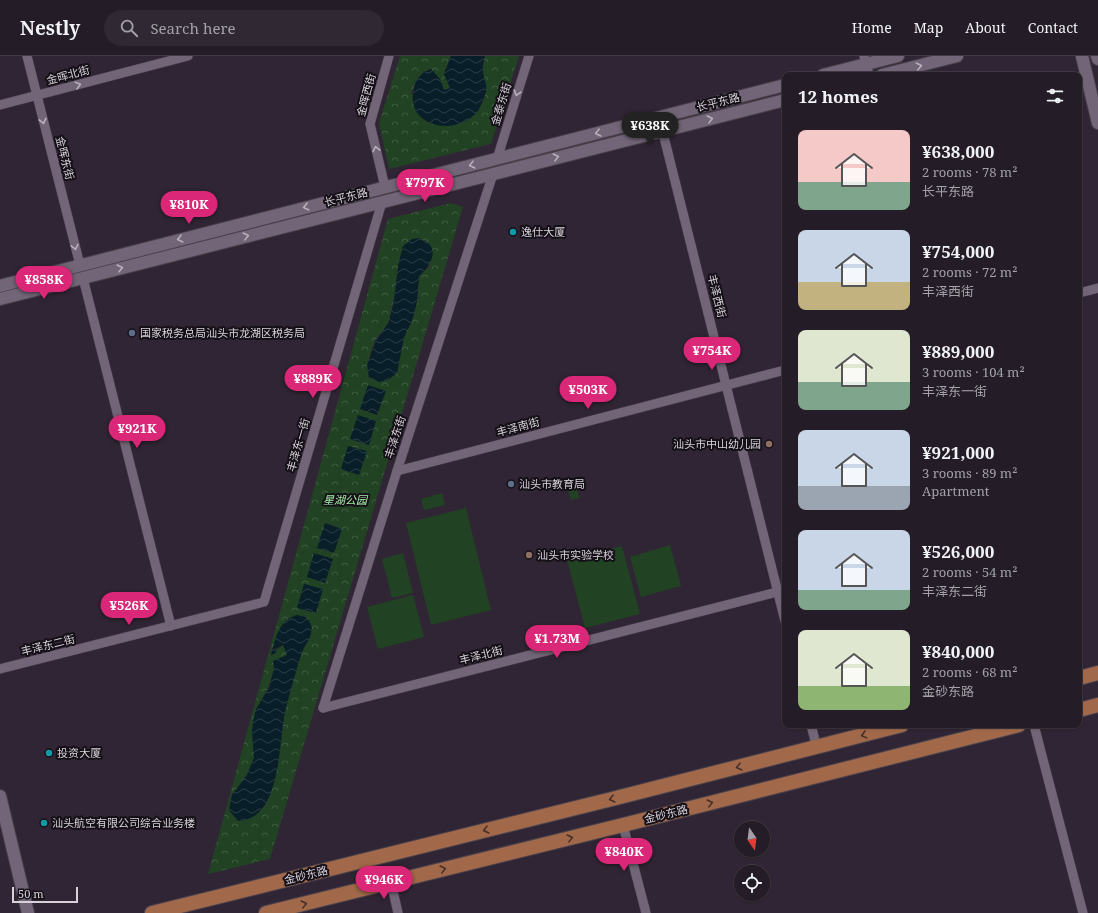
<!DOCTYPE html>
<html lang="en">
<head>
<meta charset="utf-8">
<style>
  body { margin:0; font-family:"Noto Serif","Noto Sans SC",serif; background:#302933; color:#f1f3f6; height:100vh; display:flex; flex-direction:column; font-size:15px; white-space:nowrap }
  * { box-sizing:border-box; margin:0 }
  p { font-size:13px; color:#a3a1a7 }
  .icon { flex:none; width:22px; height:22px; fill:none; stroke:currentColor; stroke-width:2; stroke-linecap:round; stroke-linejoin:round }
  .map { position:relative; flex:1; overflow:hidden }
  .details { position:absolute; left:782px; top:16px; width:300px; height:656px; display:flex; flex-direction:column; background:#241c27; border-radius:8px; box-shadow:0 1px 3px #0004,0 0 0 1px #413a44 }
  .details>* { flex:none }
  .needle { width:26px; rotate:166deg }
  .buttons { position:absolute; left:734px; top:765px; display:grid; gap:8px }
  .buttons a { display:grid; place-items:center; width:36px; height:36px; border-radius:50%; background:#241c27; box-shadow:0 1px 3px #0004,0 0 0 1px #413a44; font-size:20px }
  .scale { position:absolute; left:12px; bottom:10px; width:66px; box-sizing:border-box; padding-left:4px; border:2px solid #d8d1da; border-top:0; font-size:11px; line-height:14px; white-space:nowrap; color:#d8d1da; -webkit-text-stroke:3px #151017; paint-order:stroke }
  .price { position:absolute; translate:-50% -34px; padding:0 9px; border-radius:14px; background:#db2777; color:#fff; font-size:13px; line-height:26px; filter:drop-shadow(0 1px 2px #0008) }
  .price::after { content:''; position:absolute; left:50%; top:24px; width:12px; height:9px; margin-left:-6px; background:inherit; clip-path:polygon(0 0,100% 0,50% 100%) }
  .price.on { background:#222; color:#fff }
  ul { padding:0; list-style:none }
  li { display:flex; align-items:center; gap:12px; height:100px; padding:0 16px }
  li span { display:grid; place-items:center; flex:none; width:112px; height:80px; border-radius:8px; color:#555 }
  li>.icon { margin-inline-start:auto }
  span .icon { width:48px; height:48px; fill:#fffc; stroke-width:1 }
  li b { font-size:17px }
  h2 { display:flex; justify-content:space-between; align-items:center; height:48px; padding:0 16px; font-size:17px }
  header { display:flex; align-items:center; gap:24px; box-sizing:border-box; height:56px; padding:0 20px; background:#241c27; border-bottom:1px solid #413a44 }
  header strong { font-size:19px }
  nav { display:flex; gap:22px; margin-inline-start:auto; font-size:14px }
  .search { width:280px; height:36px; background:#302933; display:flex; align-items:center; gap:10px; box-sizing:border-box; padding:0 14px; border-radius:22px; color:#a3a1a7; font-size:15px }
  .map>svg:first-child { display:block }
  .green { fill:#214223 }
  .forest { fill:url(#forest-crowns); fill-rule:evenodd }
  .water { fill:url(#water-waves) }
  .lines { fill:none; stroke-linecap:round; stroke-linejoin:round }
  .street-casing { stroke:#4a414d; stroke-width:10 }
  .secondary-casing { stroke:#4a414d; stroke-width:14 }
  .primary-casing { stroke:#4a414d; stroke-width:16 }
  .street { stroke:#726577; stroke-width:9 }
  .secondary { stroke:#726577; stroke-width:12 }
  .primary { stroke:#a16949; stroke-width:14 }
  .oneway { stroke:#b9b1bc }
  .oneway2 { stroke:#462f28 }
  .culture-dot { fill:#0f9aa8; stroke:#151017; stroke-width:1.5 }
  .service-dot { fill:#5c6f8a; stroke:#151017; stroke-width:1.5 }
  .education-dot { fill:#8d6e63; stroke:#151017; stroke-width:1.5 }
  .labels { text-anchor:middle; stroke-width:4; stroke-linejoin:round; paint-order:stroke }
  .street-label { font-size:11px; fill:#d8d1da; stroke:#151017 }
  .poi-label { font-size:11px; fill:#d8d1da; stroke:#151017; text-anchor:start }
  .park-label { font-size:11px; font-style:italic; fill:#a6ecaa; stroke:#151017 }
</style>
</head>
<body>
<header>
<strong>Nestly</strong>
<div class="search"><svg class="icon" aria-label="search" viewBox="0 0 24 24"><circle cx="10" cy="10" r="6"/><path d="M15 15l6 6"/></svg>Search here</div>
<nav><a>Home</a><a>Map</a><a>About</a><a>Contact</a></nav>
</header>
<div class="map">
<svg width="1098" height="857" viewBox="0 0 1098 857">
  <defs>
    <pattern id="forest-crowns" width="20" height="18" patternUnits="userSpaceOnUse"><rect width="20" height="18" fill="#214223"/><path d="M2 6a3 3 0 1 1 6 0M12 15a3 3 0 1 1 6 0" fill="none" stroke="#405c42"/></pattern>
    <pattern id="water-waves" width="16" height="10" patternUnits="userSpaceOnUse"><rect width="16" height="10" fill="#081e28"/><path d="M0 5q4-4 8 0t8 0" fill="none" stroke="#2b3e47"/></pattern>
  </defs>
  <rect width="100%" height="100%" fill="#302534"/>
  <!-- green -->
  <g class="green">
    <path d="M 574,422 L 579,442 L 571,444 L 565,424 Z"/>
    <path d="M 442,437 L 445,449 L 424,454 L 421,443 Z"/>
    <path d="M 466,452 L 491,554 L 431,569 L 406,467 Z"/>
    <path d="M 670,489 L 681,530 L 641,541 L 630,501 Z"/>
    <path d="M 622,490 L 640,558 L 585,572 L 567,504 Z"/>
    <path d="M 403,497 L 413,537 L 392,542 L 382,503 Z"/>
    <path d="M 413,539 L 424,581 L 378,593 L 367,551 Z"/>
  </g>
  <!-- forest -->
  <g class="forest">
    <path d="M 400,0 L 451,0 L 444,18 L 450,32 L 444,35 L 440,23 L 424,15 L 416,25 L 411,38 L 486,34 L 482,13 L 485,0 L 519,0 L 491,88 L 389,113 L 379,67 Z"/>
    <path d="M 451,147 L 463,151 L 270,803 L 208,818 L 388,163 ZM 403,190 L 430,210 L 419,220 L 417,246 L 412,265 L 404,281 L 397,317 L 369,321 C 367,309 370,296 375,285 C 379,277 387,272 389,264 C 396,240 397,215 403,190 ZM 311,578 C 296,602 284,652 280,681 C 276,709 278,722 265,749 L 229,754 L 232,739 L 247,719 L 254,702 L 252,676 L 262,643 L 268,632 L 274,613 L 287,599 L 283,589 L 271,598 L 273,591 Z"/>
  </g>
  <!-- water -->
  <g class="water">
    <path d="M 451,0 L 485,0 C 484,5 482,10 483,15 C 483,21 488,30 486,36 C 484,42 481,51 477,56 C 454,83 401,69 415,29 C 418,20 423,16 431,13 L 440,23 L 444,34 L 450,32 L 444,18 Z"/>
    <path d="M 419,182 C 442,190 432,208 419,220 L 417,246 L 412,265 L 404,281 L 397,317 L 388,324 L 379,326 L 369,321 L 367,309 L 376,285 L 389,266 L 394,245 L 398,210 L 403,190 L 412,183 Z"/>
    <path d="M 368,329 L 386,335 L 377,359 L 360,353 Z"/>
    <path d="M 358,359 L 376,365 L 369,389 L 350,383 Z"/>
    <path d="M 348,390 L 367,395 L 359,419 L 341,413 Z"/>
    <path d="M 325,467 L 342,473 L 334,497 L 317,492 Z"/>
    <path d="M 314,497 L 333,503 L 325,527 L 307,521 Z"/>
    <path d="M 304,528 L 323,533 L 316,557 L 297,552 Z"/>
    <path d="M 297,559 L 306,561 C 310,566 313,570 311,577 C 310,583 305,590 302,596 C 296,614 291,633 286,652 C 278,682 283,764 238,765 L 229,754 L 232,739 L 247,719 L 254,702 L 252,676 L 253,665 L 256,653 L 269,632 L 274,613 L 273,605 L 287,599 L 283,589 L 275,593 L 276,597 L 271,599 C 276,581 278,565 297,559 Z"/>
  </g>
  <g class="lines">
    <!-- street casing -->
    <g class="street-casing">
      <g id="street">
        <path d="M 27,0 L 80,209"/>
        <path d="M 864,0 L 869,19"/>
        <path d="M 0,49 L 188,0"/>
        <path d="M 659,61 L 785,565"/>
        <path d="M 497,103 L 529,0"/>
        <path d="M 385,131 L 370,68 L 389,0"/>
        <path d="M 83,222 L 171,570"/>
        <path d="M 1079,237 L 1098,232"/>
        <path d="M 397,415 L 785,314"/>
        <path d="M 0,613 L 264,546 L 382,146"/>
        <path d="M 323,652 L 397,415 L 493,118"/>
        <path d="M 323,652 L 785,534"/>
        <path d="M 811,669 L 817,692"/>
        <path d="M 1034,669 L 1083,857"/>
        <path d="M 623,769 L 646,857"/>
        <path d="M 391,826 L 398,857"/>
      </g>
    </g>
    <!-- secondary casing -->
    <g class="secondary-casing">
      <g id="secondary">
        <path d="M 1082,0 L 1098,67"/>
        <path d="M 1097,0 L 1098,3"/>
        <path d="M 823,19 L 898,0"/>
        <path d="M 882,19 L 957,0"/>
        <path d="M 0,230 L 785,29"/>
        <path d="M 0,243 L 785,44"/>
        <path d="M 0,740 L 28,857"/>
      </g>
    </g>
    <!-- primary casing -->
    <g class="primary-casing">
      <g id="primary">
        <path d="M 1079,622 L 1098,617"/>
        <path d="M 1079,654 L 1098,649"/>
        <path d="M 152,857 L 612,743 L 902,669"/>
        <path d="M 266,857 L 623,769 L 1019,669"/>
      </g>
    </g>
    <!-- street -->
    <use href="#street" class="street"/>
    <!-- secondary -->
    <use href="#secondary" class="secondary"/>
    <!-- primary -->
    <use href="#primary" class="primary"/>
  </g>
  <!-- one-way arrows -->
  <defs><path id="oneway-chevron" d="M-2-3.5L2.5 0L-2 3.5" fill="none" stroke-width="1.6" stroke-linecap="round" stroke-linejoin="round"/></defs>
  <g class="oneway">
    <use href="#oneway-chevron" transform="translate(919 10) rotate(-14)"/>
    <use href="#oneway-chevron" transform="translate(78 29) rotate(-15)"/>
    <use href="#oneway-chevron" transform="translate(517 37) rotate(107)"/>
    <use href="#oneway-chevron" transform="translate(710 63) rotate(-14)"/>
    <use href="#oneway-chevron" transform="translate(43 65) rotate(76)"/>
    <use href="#oneway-chevron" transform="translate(598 77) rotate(166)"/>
    <use href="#oneway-chevron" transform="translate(376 93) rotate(-103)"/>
    <use href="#oneway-chevron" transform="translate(556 101) rotate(-14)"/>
    <use href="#oneway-chevron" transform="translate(472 109) rotate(166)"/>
    <use href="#oneway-chevron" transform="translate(306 151) rotate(166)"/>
    <use href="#oneway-chevron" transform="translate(246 180) rotate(-14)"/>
    <use href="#oneway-chevron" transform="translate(180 183) rotate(166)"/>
    <use href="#oneway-chevron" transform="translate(75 191) rotate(76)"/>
    <use href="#oneway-chevron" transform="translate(120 212) rotate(-14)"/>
  </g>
  <g class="oneway2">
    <use href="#oneway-chevron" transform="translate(864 679) rotate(165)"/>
    <use href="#oneway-chevron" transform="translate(739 711) rotate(166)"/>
    <use href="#oneway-chevron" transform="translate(612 743) rotate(166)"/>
    <use href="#oneway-chevron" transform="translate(710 747) rotate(-14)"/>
    <use href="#oneway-chevron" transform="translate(486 774) rotate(166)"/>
    <use href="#oneway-chevron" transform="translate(570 782) rotate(-14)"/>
    <use href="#oneway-chevron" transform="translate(443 813) rotate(-14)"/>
    <use href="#oneway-chevron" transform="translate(304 848) rotate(-14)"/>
  </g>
  <!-- markers -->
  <g class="culture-dot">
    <circle cx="513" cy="176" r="4"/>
    <circle cx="49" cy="697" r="4"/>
    <circle cx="44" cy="767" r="4"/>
  </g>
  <g class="service-dot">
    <circle cx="132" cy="277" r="4"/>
    <circle cx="511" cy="428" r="4"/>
  </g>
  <g class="education-dot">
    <circle cx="769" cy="388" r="4"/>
    <circle cx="529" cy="499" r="4"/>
  </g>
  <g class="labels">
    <!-- street labels -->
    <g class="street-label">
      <text transform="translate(68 19) rotate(-15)" y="4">金晖北街</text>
      <text transform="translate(366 39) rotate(-75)" y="4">金晖西街</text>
      <text transform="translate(718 46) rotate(-14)" y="4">长平东路</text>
      <text transform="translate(501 48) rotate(-73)" y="4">金泰东街</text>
      <text transform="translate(65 102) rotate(76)" y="4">金晖东街</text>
      <text transform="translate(346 141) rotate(-14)" y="4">长平东路</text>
      <text transform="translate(717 240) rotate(76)" y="4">丰泽西街</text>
      <text transform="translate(518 371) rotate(-15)" y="4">丰泽南街</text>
      <text transform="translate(395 381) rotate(-72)" y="4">丰泽东街</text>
      <text transform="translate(298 389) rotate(-74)" y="4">丰泽东一街</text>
      <text transform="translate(48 589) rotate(-14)" y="4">丰泽东二街</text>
      <text transform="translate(481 599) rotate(-14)" y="4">丰泽北街</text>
      <text transform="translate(666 758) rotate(-14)" y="4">金砂东路</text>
      <text transform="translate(306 819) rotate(-14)" y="4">金砂东路</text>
    </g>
    <!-- poi labels -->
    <g class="poi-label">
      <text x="521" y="180">逸仕大厦</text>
      <text x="140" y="281">国家税务总局汕头市龙湖区税务局</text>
      <text x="761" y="392" text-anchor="end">汕头市中山幼儿园</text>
      <text x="519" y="432">汕头市教育局</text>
      <text x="537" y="503">汕头市实验学校</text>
      <text x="57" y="701">投资大厦</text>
      <text x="52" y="771">汕头航空有限公司综合业务楼</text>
    </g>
    <!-- park labels -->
    <g class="park-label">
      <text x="345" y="448">星湖公园</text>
    </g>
  </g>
</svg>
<div class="buttons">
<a><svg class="needle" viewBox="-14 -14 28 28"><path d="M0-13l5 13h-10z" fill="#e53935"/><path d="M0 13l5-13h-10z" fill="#a3a1a7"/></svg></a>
<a><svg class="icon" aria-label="locate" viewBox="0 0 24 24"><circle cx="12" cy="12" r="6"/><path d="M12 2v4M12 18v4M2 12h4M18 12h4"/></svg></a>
</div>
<div class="scale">50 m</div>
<b class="price on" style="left:650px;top:90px">¥638K</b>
<b class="price" style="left:425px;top:147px">¥797K</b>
<b class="price" style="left:189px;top:169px">¥810K</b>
<b class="price" style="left:44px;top:244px">¥858K</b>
<b class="price" style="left:712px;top:315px">¥754K</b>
<b class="price" style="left:313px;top:343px">¥889K</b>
<b class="price" style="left:588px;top:354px">¥503K</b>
<b class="price" style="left:137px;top:393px">¥921K</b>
<b class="price" style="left:129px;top:570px">¥526K</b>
<b class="price" style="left:557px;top:603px">¥1.73M</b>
<b class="price" style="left:624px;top:816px">¥840K</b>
<b class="price" style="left:384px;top:844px">¥946K</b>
<section class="details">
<h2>12 homes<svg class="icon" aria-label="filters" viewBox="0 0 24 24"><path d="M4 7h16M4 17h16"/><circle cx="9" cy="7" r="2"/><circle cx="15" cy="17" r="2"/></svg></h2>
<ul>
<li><span style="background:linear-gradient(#f6c9c9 65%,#7fa58c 0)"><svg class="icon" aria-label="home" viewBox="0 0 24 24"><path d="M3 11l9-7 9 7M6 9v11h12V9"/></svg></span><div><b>¥638,000</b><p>2 rooms · 78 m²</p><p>长平东路</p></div></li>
<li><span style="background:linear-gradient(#c9d6e8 65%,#c2b280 0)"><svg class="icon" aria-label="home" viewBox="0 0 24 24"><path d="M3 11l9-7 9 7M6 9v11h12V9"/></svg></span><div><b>¥754,000</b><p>2 rooms · 72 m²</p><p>丰泽西街</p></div></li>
<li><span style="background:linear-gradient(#dfe7d0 65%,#7fa58c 0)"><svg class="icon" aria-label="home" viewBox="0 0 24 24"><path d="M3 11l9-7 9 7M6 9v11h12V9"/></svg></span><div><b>¥889,000</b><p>3 rooms · 104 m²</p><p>丰泽东一街</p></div></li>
<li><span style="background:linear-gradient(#c9d6e8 70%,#9aa5b1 0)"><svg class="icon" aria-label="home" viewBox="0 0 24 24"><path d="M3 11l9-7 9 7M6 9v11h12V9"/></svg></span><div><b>¥921,000</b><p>3 rooms · 89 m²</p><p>Apartment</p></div></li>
<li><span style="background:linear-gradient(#c9d6e8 75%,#7fa58c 0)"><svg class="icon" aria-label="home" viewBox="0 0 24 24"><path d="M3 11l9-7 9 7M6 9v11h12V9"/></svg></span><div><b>¥526,000</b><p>2 rooms · 54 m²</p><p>丰泽东二街</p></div></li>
<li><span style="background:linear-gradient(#dfe7d0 70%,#8fb573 0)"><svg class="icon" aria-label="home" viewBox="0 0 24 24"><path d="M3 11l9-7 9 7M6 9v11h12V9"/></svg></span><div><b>¥840,000</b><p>2 rooms · 68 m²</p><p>金砂东路</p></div></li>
</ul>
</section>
</div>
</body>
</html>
